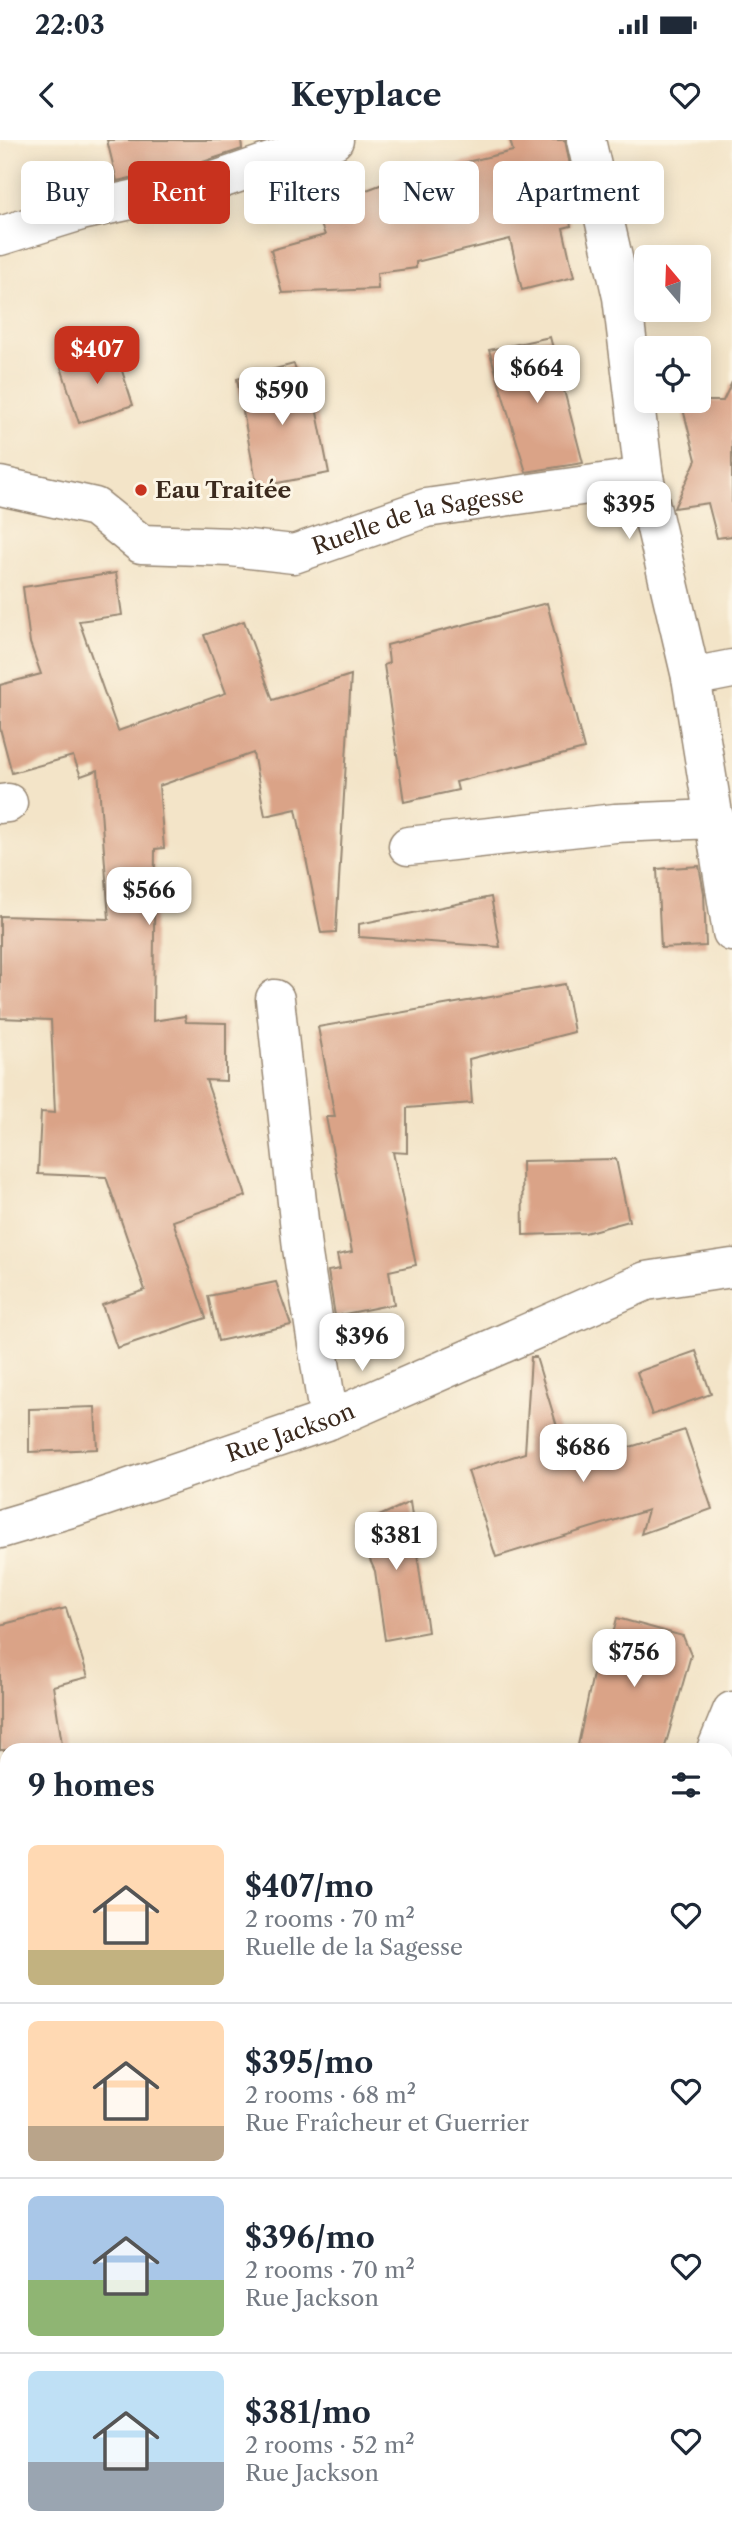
<!DOCTYPE html>
<html lang="en">
<head>
<meta charset="utf-8">
<style>
  body { margin:0; font-family:"Libre Caslon Text",serif; background:#f2f2f3; color:#1f2937; height:100vh; display:flex; flex-direction:column; font-size:26px; white-space:nowrap }
  * { box-sizing:border-box; margin:0 }
  p { font-size:23px; color:#747a83 }
  .icon { flex:none; width:38px; height:38px; fill:none; stroke:currentColor; stroke-width:2; stroke-linecap:round; stroke-linejoin:round }
  .map { position:relative; flex:1; overflow:hidden }
  .panel { position:absolute; left:0px; top:1603px; width:733px; height:800px; display:flex; flex-direction:column; background:#fff; border-radius:21px 21px 0 0; box-shadow:0 4px 18px #0003 }
  .panel>* { flex:none }
  .banner { position:absolute; left:21px; top:21px; width:691px; height:63px; display:flex; gap:14px }
  .needle { width:46px; rotate:341deg }
  .controls { position:absolute; left:634px; top:105px; display:grid; gap:14px }
  .controls a { display:grid; place-items:center; width:77px; height:77px; border-radius:10px; background:#fff; box-shadow:0 4px 18px #0003; font-size:35px }
  .price { position:absolute; translate:-50% -60px; padding:0 16px; border-radius:14px; background:#fff; color:#222; font-size:23px; line-height:46px; filter:drop-shadow(0 2px 4px #0008) }
  .price::after { content:''; position:absolute; left:50%; top:42px; width:21px; height:16px; margin-left:-10px; background:inherit; clip-path:polygon(0 0,100% 0,50% 100%) }
  .price.active { background:#c8321e; color:#fff }
  ul { padding:0; list-style:none }
  li { display:flex; align-items:center; gap:21px; height:175px; padding:0 28px }
  li+li { border-top:2px solid #e0e1e3 }
  li span { display:grid; place-items:center; flex:none; width:196px; height:140px; border-radius:10px; color:#555 }
  li>.icon { margin-inline-start:auto }
  span .icon { width:84px; height:84px; fill:#fffc; stroke-width:1 }
  li b { font-size:30px }
  h2 { display:flex; justify-content:space-between; align-items:center; height:84px; padding:0 28px; font-size:30px }
  .tag { padding:0 24px; border-radius:10px; background:#fff; box-shadow:0 4px 18px #0003; font-size:24px; line-height:63px }
  .tag.active { background:#c8321e; color:#fff }
  .status { display:flex; justify-content:space-between; align-items:center; height:49px; padding:0 35px; background:#fff; direction:ltr }
  .status svg { height:19px; fill:currentColor }
  header { display:flex; justify-content:space-between; align-items:center; height:91px; padding:0 28px; background:#fff; font-size:32px; font-weight:700 }
  .map>svg:first-child { display:block }
  .building { fill:#daa387 }
  .lines { fill:none; stroke-linecap:round; stroke-linejoin:round }
  .minor-casing { stroke:#978773; stroke-width:41 }
  .minor { stroke:#fff; stroke-width:38 }
  .poi-dot { fill:#c8321e; stroke:#fcf5e5; stroke-width:2.5 }
  .labels { text-anchor:middle; stroke-width:6; stroke-linejoin:round; paint-order:stroke }
  .poi-label { font-size:23px; font-weight:bold; fill:#3b2a1e; stroke:#fcf5e5; text-anchor:start }
  .street-label { font-size:23px; fill:#3b2a1e; stroke:#fcf5e5 }
</style>
</head>
<body>
<div class="status"><b>22:03</b><svg viewBox="0 0 49 12"><path d="M0 12V9h3v3zM5 12V6h3v6zM10 12V3h3v9zM15 12V0h3v12zM26 1h20v11H26zM47 4h2v5h-2z"/></svg></div>
<header><svg class="icon" aria-label="back" viewBox="0 0 24 24"><path d="M15 5l-7 7 7 7"/></svg>Keyplace<svg class="icon" aria-label="heart" viewBox="0 0 24 24"><path d="M12 20l-8-8c-3-5 5-10 8-4 3-6 11-1 8 4z"/></svg></header>
<div class="map">
<svg width="732" height="2402" viewBox="0 0 732 2402">
  <rect width="100%" height="100%" fill="#fcf5e5"/>
  <filter id="ink" filterUnits="userSpaceOnUse"><feTurbulence type="fractalNoise" baseFrequency=".0143" numOctaves="2"/><feDisplacementMap in="SourceGraphic" scale="14" xChannelSelector="R" yChannelSelector="G"/><feConvolveMatrix kernelMatrix="1 2 1 2 8 2 1 2 1" color-interpolation-filters="sRGB"/></filter>
  <filter id="wash" filterUnits="userSpaceOnUse"><feTurbulence type="fractalNoise" baseFrequency=".00686" numOctaves="4" result="noise"/><feDisplacementMap in="SourceGraphic" scale="28" xChannelSelector="R" yChannelSelector="G"/><feGaussianBlur stdDeviation="1.57" result="paint"/><feColorMatrix in="noise" values="0 0 0 0 0 0 0 0 0 0 0 0 0 0 0 0 0 1.4 0 .05"/><feComposite in="paint" operator="in"/></filter>
  <g filter="url(#wash)">
    <rect width="100%" height="100%" fill="#f3e4c8"/>
    <g id="blocks">
      <!-- building -->
      <g class="building">
        <path d="M 107,0 L 241,0 L 242,9 L 203,22 L 117,41 Z"/>
        <path d="M 510,0 L 565,0 L 577,61 L 566,64 L 571,86 L 563,88 L 574,137 L 522,150 L 510,99 L 416,122 L 416,128 L 377,133 L 378,149 L 282,153 L 271,110 L 325,95 L 315,69 L 399,38 L 513,11 Z"/>
        <path d="M 550,197 L 583,323 L 526,332 L 489,210 Z"/>
        <path d="M 115,209 L 133,265 L 79,283 L 61,227 Z"/>
        <path d="M 294,224 L 303,256 L 313,252 L 329,333 L 257,347 L 237,239 Z"/>
        <path d="M 732,242 L 732,396 L 717,398 L 708,363 L 674,368 L 696,320 L 681,261 L 723,261 Z"/>
        <path d="M 116,433 L 122,475 L 79,481 L 118,591 L 226,553 L 204,495 L 244,481 L 273,560 L 351,535 L 336,792 L 321,793 L 296,669 L 265,676 L 253,613 L 159,646 L 164,708 L 155,709 L 153,881 L 185,876 L 186,882 L 226,883 L 226,941 L 206,940 L 246,1056 L 173,1081 L 206,1178 L 117,1208 L 102,1165 L 145,1150 L 106,1037 L 38,1034 L 41,972 L 55,973 L 51,880 L 0,878 L 0,776 L 109,779 L 98,630 L 81,636 L 73,616 L 12,633 L 0,588 L 0,545 L 41,534 L 30,503 L 23,447 Z"/>
        <path d="M 547,463 L 584,609 L 456,642 L 458,650 L 404,662 L 384,525 L 389,523 L 387,505 Z"/>
        <path d="M 699,726 L 704,753 L 706,806 L 661,808 L 657,729 Z"/>
        <path d="M 491,757 L 500,807 L 359,797 L 359,784 Z"/>
        <path d="M 565,844 L 574,892 L 469,919 L 472,963 L 407,968 L 407,1013 L 393,1012 L 416,1125 L 389,1131 L 394,1164 L 335,1176 L 328,1131 L 340,1129 L 337,1115 L 352,1112 L 326,977 L 335,977 L 318,887 Z"/>
        <path d="M 616,1019 L 629,1081 L 585,1093 L 523,1095 L 522,1021 Z"/>
        <path d="M 276,1142 L 291,1185 L 218,1201 L 208,1156 Z"/>
        <path d="M 696,1211 L 711,1254 L 652,1275 L 637,1232 Z"/>
        <path d="M 531,1217 L 536,1217 L 569,1326 L 685,1290 L 712,1369 L 641,1394 L 648,1370 L 496,1417 L 468,1331 L 525,1313 Z"/>
        <path d="M 95,1267 L 97,1309 L 29,1312 L 29,1269 Z"/>
        <path d="M 410,1362 L 428,1492 L 385,1500 L 375,1431 L 355,1387 Z"/>
        <path d="M 66,1468 L 88,1537 L 53,1546 L 63,1610 L 0,1610 L 0,1485 Z"/>
        <path d="M 617,1478 L 683,1496 L 691,1515 L 664,1610 L 577,1610 L 601,1496 L 612,1498 Z"/>
      </g>
    </g>
  </g>
  <g filter="url(#ink)">
    <use href="#blocks" fill-opacity="0" stroke="#978773" stroke-width="2"/>
    <g class="lines">
      <!-- minor casing -->
      <g class="minor-casing">
        <g id="minor">
          <path d="M 586,0 L 622,157 L 644,337 L 691,537 L 732,792"/>
          <path d="M 0,96 L 81,71 L 209,43 L 334,0"/>
          <path id="s1" d="M 0,346 L 95,367 L 141,404 L 231,407 L 294,414 L 426,368 L 644,337"/>
          <path d="M 691,537 L 732,529"/>
          <path d="M 0,664 L 8,663"/>
          <path d="M 408,706 L 615,683 L 715,679"/>
          <path d="M 275,859 L 302,1108 L 329,1280"/>
          <path id="s2" d="M 0,1389 L 74,1367 L 329,1280 L 646,1141 L 732,1128"/>
          <path d="M 716,1610 L 732,1571"/>
          <path d="M 0,2037 L 7,2038"/>
          <path d="M 726,2366 L 732,2392"/>
          <path d="M 358,2402 L 361,2396"/>
        </g>
      </g>
      <!-- minor -->
      <use href="#minor" class="minor"/>
    </g>
  </g>
  <!-- markers -->
  <circle class="poi-dot" cx="141" cy="350" r="7"/>
  <g class="labels">
    <!-- poi labels -->
    <g class="poi-label">
      <text x="155" y="358">Eau Traitée</text>
    </g>
    <!-- street labels -->
    <g class="street-label">
      <text dy="8" stroke="none"><textPath href="#s1" startOffset="439">Ruelle de la Sagesse</textPath></text>
      <text dy="8" stroke="none"><textPath href="#s2" startOffset="306">Rue Jackson</textPath></text>
    </g>
  </g>
</svg>
<div class="controls">
<a><svg class="needle" viewBox="-14 -14 28 28"><path d="M0-13l5 13h-10z" fill="#e53935"/><path d="M0 13l5-13h-10z" fill="#747a83"/></svg></a>
<a><svg class="icon" aria-label="locate" viewBox="0 0 24 24"><circle cx="12" cy="12" r="6"/><path d="M12 2v4M12 18v4M2 12h4M18 12h4"/></svg></a>
</div>
<b class="price active" style="left:97px;top:246px">$407</b>
<b class="price" style="left:537px;top:265px">$664</b>
<b class="price" style="left:282px;top:287px">$590</b>
<b class="price" style="left:629px;top:401px">$395</b>
<b class="price" style="left:149px;top:787px">$566</b>
<b class="price" style="left:362px;top:1233px">$396</b>
<b class="price" style="left:583px;top:1344px">$686</b>
<b class="price" style="left:396px;top:1432px">$381</b>
<b class="price" style="left:634px;top:1549px">$756</b>
<div class="banner">
<a class="tag">Buy</a>
<a class="tag active">Rent</a>
<a class="tag">Filters</a>
<a class="tag">New</a>
<a class="tag">Apartment</a>
</div>
<section class="panel">
<h2>9 homes<svg class="icon" aria-label="filters" viewBox="0 0 24 24"><path d="M4 7h16M4 17h16"/><circle cx="9" cy="7" r="2"/><circle cx="15" cy="17" r="2"/></svg></h2>
<ul>
<li><span style="background:linear-gradient(#ffd9b3 75%,#c2b280 0)"><svg class="icon" aria-label="home" viewBox="0 0 24 24"><path d="M3 11l9-7 9 7M6 9v11h12V9"/></svg></span><div><b>$407/mo</b><p>2 rooms · 70 m²</p><p>Ruelle de la Sagesse</p></div><svg class="icon" aria-label="heart" viewBox="0 0 24 24"><path d="M12 20l-8-8c-3-5 5-10 8-4 3-6 11-1 8 4z"/></svg></li>
<li><span style="background:linear-gradient(#ffd9b3 75%,#b9a48a 0)"><svg class="icon" aria-label="home" viewBox="0 0 24 24"><path d="M3 11l9-7 9 7M6 9v11h12V9"/></svg></span><div><b>$395/mo</b><p>2 rooms · 68 m²</p><p>Rue Fraîcheur et Guerrier</p></div><svg class="icon" aria-label="heart" viewBox="0 0 24 24"><path d="M12 20l-8-8c-3-5 5-10 8-4 3-6 11-1 8 4z"/></svg></li>
<li><span style="background:linear-gradient(#a9c7e8 60%,#8fb573 0)"><svg class="icon" aria-label="home" viewBox="0 0 24 24"><path d="M3 11l9-7 9 7M6 9v11h12V9"/></svg></span><div><b>$396/mo</b><p>2 rooms · 70 m²</p><p>Rue Jackson</p></div><svg class="icon" aria-label="heart" viewBox="0 0 24 24"><path d="M12 20l-8-8c-3-5 5-10 8-4 3-6 11-1 8 4z"/></svg></li>
<li><span style="background:linear-gradient(#bfe0f5 65%,#9aa5b1 0)"><svg class="icon" aria-label="home" viewBox="0 0 24 24"><path d="M3 11l9-7 9 7M6 9v11h12V9"/></svg></span><div><b>$381/mo</b><p>2 rooms · 52 m²</p><p>Rue Jackson</p></div><svg class="icon" aria-label="heart" viewBox="0 0 24 24"><path d="M12 20l-8-8c-3-5 5-10 8-4 3-6 11-1 8 4z"/></svg></li>
</ul>
</section>
</div>
</body>
</html>
